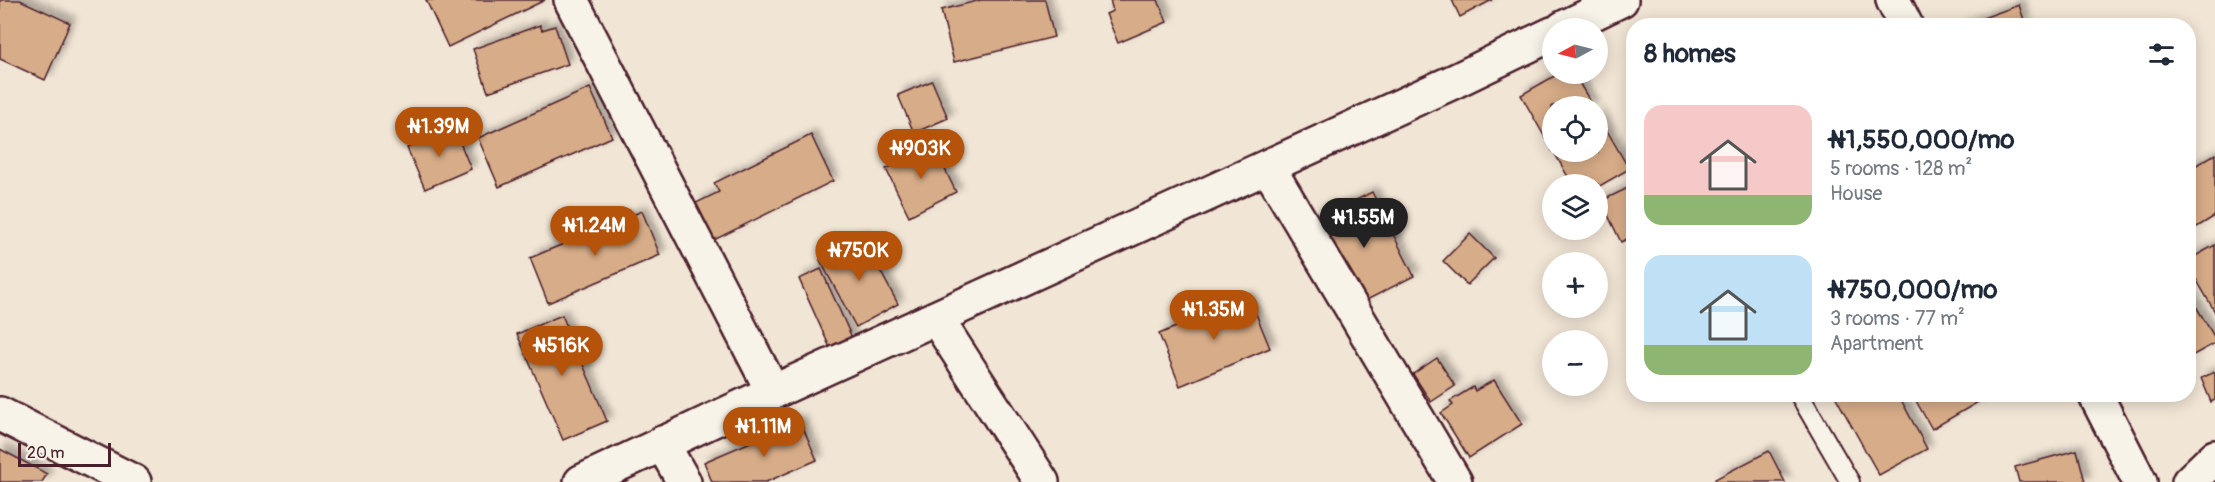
<!DOCTYPE html>
<html lang="en">
<head>
<meta charset="utf-8">
<style>
  body { margin:0; font-family:Pangolin,sans-serif; background:#f6f6f7; color:#1f2937; height:100vh; display:flex; flex-direction:column; font-size:22px; white-space:nowrap }
  * { box-sizing:border-box; margin:0 }
  p { font-size:20px; color:#747a83 }
  .icon { flex:none; width:33px; height:33px; fill:none; stroke:currentColor; stroke-width:2; stroke-linecap:round; stroke-linejoin:round }
  .map { position:relative; flex:1; overflow:hidden }
  .drawer { position:absolute; left:1626px; top:18px; width:570px; height:384px; display:flex; flex-direction:column; background:#fff; border-radius:24px; box-shadow:0 3px 15px #0003 }
  .drawer>* { flex:none }
  .needle { width:39px; rotate:263deg }
  .controls { position:absolute; left:1542px; top:18px; display:grid; gap:12px }
  .controls a { display:grid; place-items:center; width:66px; height:66px; border-radius:50%; background:#fff; box-shadow:0 3px 15px #0003; font-size:30px }
  .scale { position:absolute; left:18px; bottom:15px; width:93px; box-sizing:border-box; padding-left:6px; border:3px solid #4a1f2b; border-top:0; font-size:16px; line-height:21px; white-space:nowrap; color:#4a1f2b; -webkit-text-stroke:4px #f7f3e8; paint-order:stroke }
  .price { position:absolute; translate:-50% -51px; padding:0 14px; border-radius:21px; background:#b45309; color:#fff; font-size:20px; line-height:39px; filter:drop-shadow(0 2px 3px #0008) }
  .price::after { content:''; position:absolute; left:50%; top:36px; width:18px; height:14px; margin-left:-9px; background:inherit; clip-path:polygon(0 0,100% 0,50% 100%) }
  .price.on { background:#222; color:#fff }
  ul { padding:0; list-style:none }
  li { display:flex; align-items:center; gap:18px; height:150px; padding:0 18px }
  li span { display:grid; place-items:center; flex:none; width:168px; height:120px; border-radius:18px; color:#555 }
  li>.icon { margin-inline-start:auto }
  span .icon { width:72px; height:72px; fill:#fffc; stroke-width:1 }
  li b { font-size:26px }
  h2 { display:flex; justify-content:space-between; align-items:center; height:72px; padding:0 18px; font-size:26px }
  .map>svg:first-child { display:block }
  .building { fill:#d7ac88; stroke:#4a1f2b; stroke-width:1.5; filter:url(#shadow) }
  .lines { fill:none; stroke-linecap:round; stroke-linejoin:round }
  .service-casing { stroke:#4a1f2b; stroke-width:22 }
  .minor-casing { stroke:#4a1f2b; stroke-width:38 }
  .service { stroke:#f7f3e8; stroke-width:18 }
  .minor { stroke:#f7f3e8; stroke-width:33 }
</style>
</head>
<body>
<div class="map">
<svg width="2215" height="482" viewBox="0 0 2215 482">
  <defs>
    <filter id="shadow"><feDropShadow dx="5.5" dy="-5.5" stdDeviation="3" flood-color="#0004"/></filter>
  </defs>
  <rect width="100%" height="100%" fill="#f1e5d5"/>
  <filter id="ink" filterUnits="userSpaceOnUse"><feTurbulence type="fractalNoise" baseFrequency=".0167" numOctaves="2"/><feDisplacementMap in="SourceGraphic" scale="12" xChannelSelector="R" yChannelSelector="G"/><feConvolveMatrix kernelMatrix="1 2 1 2 8 2 1 2 1" color-interpolation-filters="sRGB"/></filter>
  <g filter="url(#ink)">
    <!-- building -->
    <g class="building">
      <path d="M 0,0 L 20,0 L 70,23 L 45,80 L 0,59 Z"/>
      <path d="M 426,0 L 545,0 L 448,47 Z"/>
      <path d="M 981,0 L 1045,0 L 1054,37 L 954,62 L 941,10 Z"/>
      <path d="M 1110,0 L 1158,0 L 1167,22 L 1118,43 L 1106,14 L 1113,11 Z"/>
      <path d="M 1452,0 L 1492,0 L 1460,17 Z"/>
      <path d="M 2019,5 L 2026,26 L 1961,26 Z"/>
      <path d="M 540,25 L 542,30 L 555,26 L 568,64 L 488,92 L 473,49 Z"/>
      <path d="M 1558,74 L 1574,74 L 1593,106 L 1552,106 L 1552,150 L 1521,95 Z"/>
      <path d="M 932,81 L 948,118 L 914,133 L 898,95 Z"/>
      <path d="M 590,88 L 612,137 L 499,187 L 478,138 Z"/>
      <path d="M 1598,115 L 1629,169 L 1598,187 L 1598,184 L 1572,184 L 1554,152 L 1598,152 Z"/>
      <path d="M 454,128 L 471,169 L 425,189 L 407,148 Z"/>
      <path d="M 811,135 L 833,181 L 714,240 L 696,203 L 719,192 L 714,183 Z"/>
      <path d="M 933,145 L 956,192 L 909,216 L 886,169 Z"/>
      <path d="M 2215,154 L 2215,216 L 2192,230 L 2188,224 L 2188,170 Z"/>
      <path d="M 1632,186 L 1634,236 L 1621,242 L 1601,201 Z"/>
      <path d="M 1372,192 L 1414,276 L 1355,306 L 1313,222 Z"/>
      <path d="M 642,211 L 660,255 L 548,303 L 530,258 Z"/>
      <path d="M 1470,234 L 1494,258 L 1467,285 L 1443,261 Z"/>
      <path d="M 862,237 L 898,304 L 856,327 L 820,260 Z"/>
      <path d="M 2215,245 L 2215,312 L 2188,265 L 2188,260 Z"/>
      <path d="M 821,269 L 853,340 L 831,350 L 799,279 Z"/>
      <path d="M 2188,293 L 2215,338 L 2215,343 L 2188,358 Z"/>
      <path d="M 1249,297 L 1270,348 L 1180,386 L 1159,334 Z"/>
      <path d="M 562,315 L 607,421 L 563,440 L 517,334 Z"/>
      <path d="M 1437,358 L 1455,386 L 1431,402 L 1413,374 Z"/>
      <path d="M 2215,372 L 2215,400 L 2211,402 L 2201,378 Z"/>
      <path d="M 1494,380 L 1522,424 L 1469,458 L 1441,413 L 1453,405 L 1450,401 L 1473,387 L 1475,391 Z"/>
      <path d="M 1834,394 L 1898,394 L 1927,449 L 1879,475 Z"/>
      <path d="M 1912,394 L 1992,394 L 1932,429 Z"/>
      <path d="M 800,421 L 817,460 L 766,482 L 712,482 L 704,462 Z"/>
      <path d="M 0,449 L 47,474 L 42,482 L 0,482 Z"/>
      <path d="M 2077,450 L 2085,482 L 2019,482 L 2015,467 Z"/>
      <path d="M 1769,451 L 1785,482 L 1716,482 L 1715,479 Z"/>
    </g>
    <g class="lines">
      <!-- service casing -->
      <g class="service-casing">
        <path id="service" d="M 1799,394 L 1850,482"/>
      </g>
      <!-- minor casing -->
      <g class="minor-casing">
        <g id="minor">
          <path d="M 571,0 L 773,392"/>
          <path d="M 1893,0 L 1906,26"/>
          <path d="M 1563,28 L 1621,0"/>
          <path d="M 1268,167 L 1455,482"/>
          <path d="M 936,318 L 1042,482"/>
          <path d="M 2095,394 L 2140,482"/>
          <path d="M 0,414 L 134,482"/>
          <path d="M 662,443 L 684,482"/>
          <path d="M 581,482 L 773,392 L 1455,81 L 1552,34"/>
          <path d="M 2189,482 L 2215,457"/>
        </g>
      </g>
      <!-- service -->
      <use href="#service" class="service"/>
      <!-- minor -->
      <use href="#minor" class="minor"/>
    </g>
  </g>
</svg>
<div class="controls">
<a><svg class="needle" viewBox="-14 -14 28 28"><path d="M0-13l5 13h-10z" fill="#e53935"/><path d="M0 13l5-13h-10z" fill="#747a83"/></svg></a>
<a><svg class="icon" aria-label="locate" viewBox="0 0 24 24"><circle cx="12" cy="12" r="6"/><path d="M12 2v4M12 18v4M2 12h4M18 12h4"/></svg></a>
<a><svg class="icon" aria-label="layers" viewBox="0 0 24 24"><path d="M12 4l9 5-9 5-9-5zM3 14l9 5 9-5"/></svg></a>
<a>+</a>
<a>−</a>
</div>
<div class="scale">20 m</div>
<b class="price" style="left:439px;top:158px">₦1.39M</b>
<b class="price" style="left:921px;top:180px">₦903K</b>
<b class="price on" style="left:1364px;top:249px">₦1.55M</b>
<b class="price" style="left:595px;top:257px">₦1.24M</b>
<b class="price" style="left:859px;top:282px">₦750K</b>
<b class="price" style="left:1214px;top:341px">₦1.35M</b>
<b class="price" style="left:562px;top:377px">₦516K</b>
<b class="price" style="left:764px;top:458px">₦1.11M</b>
<section class="drawer">
<h2>8 homes<svg class="icon" aria-label="filters" viewBox="0 0 24 24"><path d="M4 7h16M4 17h16"/><circle cx="9" cy="7" r="2"/><circle cx="15" cy="17" r="2"/></svg></h2>
<ul>
<li><span style="background:linear-gradient(#f6c9c9 75%,#8fb573 0)"><svg class="icon" aria-label="home" viewBox="0 0 24 24"><path d="M3 11l9-7 9 7M6 9v11h12V9"/></svg></span><div><b>₦1,550,000/mo</b><p>5 rooms · 128 m²</p><p>House</p></div></li>
<li><span style="background:linear-gradient(#bfe0f5 75%,#8fb573 0)"><svg class="icon" aria-label="home" viewBox="0 0 24 24"><path d="M3 11l9-7 9 7M6 9v11h12V9"/></svg></span><div><b>₦750,000/mo</b><p>3 rooms · 77 m²</p><p>Apartment</p></div></li>
</ul>
</section>
</div>
</body>
</html>
